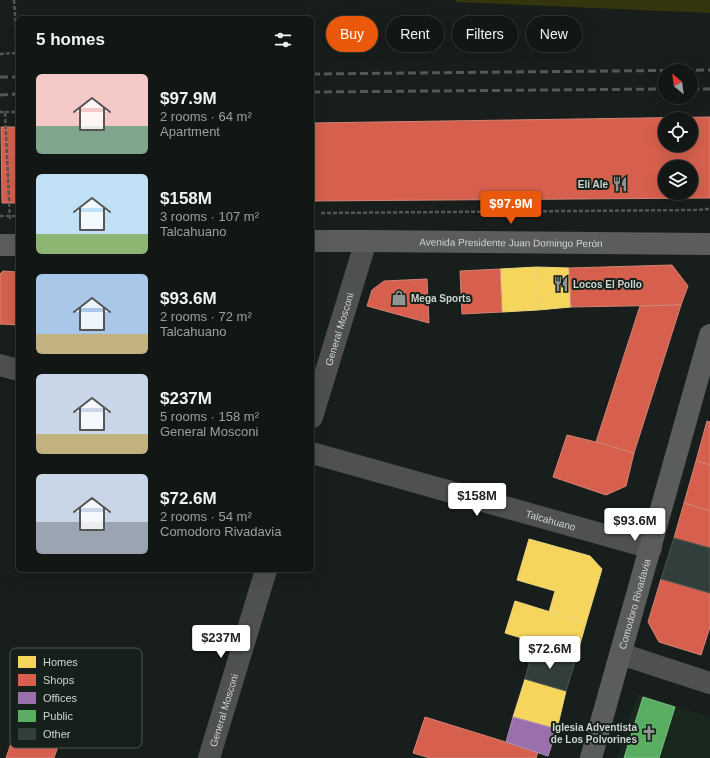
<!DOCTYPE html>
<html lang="en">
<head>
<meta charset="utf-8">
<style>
  body { margin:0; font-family:Helvetica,sans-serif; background:#1f2322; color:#f1f3f6; height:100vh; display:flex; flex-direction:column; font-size:15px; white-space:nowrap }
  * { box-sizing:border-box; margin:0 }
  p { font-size:13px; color:#9c9fa0 }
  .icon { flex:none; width:22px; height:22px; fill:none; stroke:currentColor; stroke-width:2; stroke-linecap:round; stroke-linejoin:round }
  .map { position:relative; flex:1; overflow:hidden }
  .drawer { position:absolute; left:16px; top:16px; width:298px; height:556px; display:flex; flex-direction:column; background:#121614; border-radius:6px; box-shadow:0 4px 16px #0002,0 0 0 1px #313534 }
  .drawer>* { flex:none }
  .guide { position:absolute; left:326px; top:16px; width:324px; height:36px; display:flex; gap:8px }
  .needle { width:26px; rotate:331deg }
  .fabs { position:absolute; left:658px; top:64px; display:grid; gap:8px }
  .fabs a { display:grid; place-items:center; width:40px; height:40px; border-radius:50%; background:#121614; box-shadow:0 4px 16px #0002,0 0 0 1px #313534; font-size:20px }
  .price { position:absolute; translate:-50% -34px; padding:0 9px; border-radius:4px; background:#fff; color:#222; font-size:13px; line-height:26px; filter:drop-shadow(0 1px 2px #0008) }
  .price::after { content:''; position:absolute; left:50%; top:24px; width:12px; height:9px; margin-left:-6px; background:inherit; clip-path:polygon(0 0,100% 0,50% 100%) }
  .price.selected { background:#ea580c; color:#fff }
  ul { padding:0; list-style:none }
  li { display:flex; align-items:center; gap:12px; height:100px; padding:0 20px }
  li span { display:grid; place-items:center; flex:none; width:112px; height:80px; border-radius:6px; color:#555 }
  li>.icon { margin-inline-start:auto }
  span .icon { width:48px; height:48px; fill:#fffc; stroke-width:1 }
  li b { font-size:17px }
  h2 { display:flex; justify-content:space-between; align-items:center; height:48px; padding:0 20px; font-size:17px }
  .pill { padding:0 14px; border-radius:18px; background:#121614; box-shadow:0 4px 16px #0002,0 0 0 1px #313534; font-size:14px; line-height:36px }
  .pill.selected { background:#ea580c; color:#fff }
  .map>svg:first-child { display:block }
  .built { fill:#18281f }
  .green { fill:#35350d }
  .homes { fill:#f6d55c; stroke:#ead57f }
  .shops { fill:#d6604d; stroke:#d48374; fill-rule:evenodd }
  .offices { fill:#9970ab; stroke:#a98eb6 }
  .public { fill:#5aae61; stroke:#7dba82 }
  .building { fill:#313e3c; stroke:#4e5452 }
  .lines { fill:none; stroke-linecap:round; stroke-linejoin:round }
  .path { stroke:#545755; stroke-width:2.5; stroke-dasharray:4 2; stroke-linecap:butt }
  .street { stroke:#4f5150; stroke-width:22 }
  .secondary { stroke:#5b5d5b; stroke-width:22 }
  .rail { stroke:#545856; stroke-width:3; stroke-dasharray:8 4; stroke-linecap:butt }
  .labels { text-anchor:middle; stroke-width:4; stroke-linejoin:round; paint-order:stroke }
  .poi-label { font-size:10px; font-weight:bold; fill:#ced5d0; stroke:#16201a; text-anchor:end }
  .street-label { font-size:10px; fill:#ced5d0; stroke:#16201a }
  .key { fill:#16201a; stroke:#4d5651; stroke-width:1 }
  .key-label { font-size:11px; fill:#ced5d0 }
</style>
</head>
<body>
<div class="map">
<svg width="710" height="758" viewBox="0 0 710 758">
  <rect width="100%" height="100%" fill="#181e1b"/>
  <!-- built -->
  <path class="built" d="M 638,694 L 710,717 L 710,758 L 617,758 Z"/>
  <!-- green -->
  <path class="green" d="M 456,0 L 710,0 L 710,13 L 456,2 Z"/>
  <!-- homes -->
  <g class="homes">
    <path d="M 537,267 L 569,268 L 571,307 L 538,310 Z"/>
    <path d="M 537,267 L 538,310 L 502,312 L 500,269 Z"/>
    <path d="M 529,539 L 590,556 L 602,569 L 586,623 L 549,612 L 555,591 L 517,580 Z"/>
    <path d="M 515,601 L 586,623 L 577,655 L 505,633 Z"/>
    <path d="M 525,679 L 566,691 L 557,729 L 513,717 Z"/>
  </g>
  <!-- shops -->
  <g class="shops">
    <path d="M 710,117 L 710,198 L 312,201 L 312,123 ZM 665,119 L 691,119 L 691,145 L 665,145 ZM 665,167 L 691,167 L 691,193 L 665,193 Z"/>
    <path d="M 1,127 L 18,127 L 18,203 L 2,203 Z"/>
    <path d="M 672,265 L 688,286 L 681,305 L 571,307 L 569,268 Z"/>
    <path d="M 500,269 L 502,312 L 462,314 L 460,271 Z"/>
    <path d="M 3,271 L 18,272 L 18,325 L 0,324 L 0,274 Z"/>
    <path d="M 427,279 L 429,323 L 367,306 L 372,290 L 384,281 Z"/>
    <path d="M 681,305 L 634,453 L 596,442 L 640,306 Z"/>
    <path d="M 707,421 L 710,422 L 710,465 L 696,461 Z"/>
    <path d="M 567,435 L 596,442 L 634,453 L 626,486 L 606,495 L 553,477 Z"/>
    <path d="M 696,461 L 710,465 L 710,511 L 684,503 Z"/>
    <path d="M 684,503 L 710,511 L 710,548 L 674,538 Z"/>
    <path d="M 661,579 L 710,593 L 710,627 L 701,655 L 659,642 L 648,622 Z"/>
    <path d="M 20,717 L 63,731 L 54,758 L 6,758 Z"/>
    <path d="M 425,717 L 538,752 L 536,758 L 430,758 L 413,753 Z"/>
  </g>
  <!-- offices -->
  <path class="offices" d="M 513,717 L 557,729 L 548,756 L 506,742 Z"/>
  <!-- public -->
  <path class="public" d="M 643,697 L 675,707 L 659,758 L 624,758 Z"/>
  <!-- building -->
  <g class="building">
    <path d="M 674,538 L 710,548 L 710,593 L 661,579 Z"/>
    <path d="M 533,649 L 575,662 L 566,691 L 525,679 Z"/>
  </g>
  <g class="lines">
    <!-- path -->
    <g class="path">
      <path d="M 14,0 L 16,28 L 16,53"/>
      <path d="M 0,54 L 16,53 L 18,80"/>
      <path d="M 0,112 L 5,112 L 10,221"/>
      <path d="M 5,112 L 18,112"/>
      <path d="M 321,213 L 695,210 L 710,209"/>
      <path d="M 0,216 L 18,216"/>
    </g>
    <!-- street -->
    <g class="street">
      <path d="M 0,365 L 18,370"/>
      <path id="s1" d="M 312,417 L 366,241"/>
      <path id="s2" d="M 312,453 L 651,548"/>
      <path d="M 621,654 L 710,683"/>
      <path id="s3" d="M 209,758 L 266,570"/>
    </g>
    <!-- secondary -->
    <g class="secondary">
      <path id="s4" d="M 312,241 L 366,241 L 710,244"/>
      <path d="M 0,245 L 18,245"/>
      <path id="s5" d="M 591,758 L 710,335"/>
    </g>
    <!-- rail -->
    <g class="rail">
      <path d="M 312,74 L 710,70"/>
      <path d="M 0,77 L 18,77"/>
      <path d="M 691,89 L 710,89"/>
      <path d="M 312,92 L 665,89"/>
      <path d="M 0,95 L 18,94"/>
    </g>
  </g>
  <!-- icons -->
  <defs>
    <g id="restaurant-bare" transform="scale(1.2)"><path d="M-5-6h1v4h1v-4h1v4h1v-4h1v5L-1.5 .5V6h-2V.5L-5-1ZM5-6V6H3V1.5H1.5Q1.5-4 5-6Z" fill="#8e9591" stroke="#16201a" stroke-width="2.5" paint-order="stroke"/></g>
    <g id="shop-bare" transform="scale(1.2)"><path d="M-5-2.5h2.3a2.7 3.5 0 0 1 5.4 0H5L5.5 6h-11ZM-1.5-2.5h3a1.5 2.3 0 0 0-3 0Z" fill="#8e9591" stroke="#16201a" stroke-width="2.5" paint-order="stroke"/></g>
    <g id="church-bare" transform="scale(1.2)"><path d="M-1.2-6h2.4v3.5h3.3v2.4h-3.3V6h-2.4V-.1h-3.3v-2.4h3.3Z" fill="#8e9591" stroke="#16201a" stroke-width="2.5" paint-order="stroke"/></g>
  </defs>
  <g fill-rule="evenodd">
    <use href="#restaurant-bare" x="620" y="184"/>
    <use href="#restaurant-bare" x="561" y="284"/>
    <use href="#shop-bare" x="399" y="298"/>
    <use href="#church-bare" x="649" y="733"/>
  </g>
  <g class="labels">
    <!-- poi labels -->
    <g class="poi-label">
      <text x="608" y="188">Eli Ale</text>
      <text x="573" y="288" text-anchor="start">Locos El Pollo</text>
      <text x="411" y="302" text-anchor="start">Mega Sports</text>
      <text x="637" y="731">Iglesia Adventista<tspan x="637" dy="12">de Los Polvorines</tspan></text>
    </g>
    <!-- street labels -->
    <g class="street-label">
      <text dy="4" stroke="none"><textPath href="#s4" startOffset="199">Avenida Presidente Juan Domingo Perón</textPath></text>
      <text dy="4" stroke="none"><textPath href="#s1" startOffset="92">General Mosconi</textPath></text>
      <text dy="4" stroke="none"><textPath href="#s2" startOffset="248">Talcahuano</textPath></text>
      <text dy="4" stroke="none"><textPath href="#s5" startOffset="160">Comodoro Rivadavia</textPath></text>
      <text dy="4" stroke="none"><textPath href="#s3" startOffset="50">General Mosconi</textPath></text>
    </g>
  </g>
  <!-- legend -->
  <rect x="10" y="648" width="132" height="100" rx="6" class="key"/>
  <rect x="18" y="656" width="18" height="12" fill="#f6d55c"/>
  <rect x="18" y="674" width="18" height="12" fill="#d6604d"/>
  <rect x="18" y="692" width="18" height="12" fill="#9970ab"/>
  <rect x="18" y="710" width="18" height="12" fill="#5aae61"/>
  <rect x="18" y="728" width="18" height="12" fill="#313e3c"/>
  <g class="key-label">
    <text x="43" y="666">Homes</text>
    <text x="43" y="684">Shops</text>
    <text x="43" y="702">Offices</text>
    <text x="43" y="720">Public</text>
    <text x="43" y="738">Other</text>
  </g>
</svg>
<div class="fabs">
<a><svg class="needle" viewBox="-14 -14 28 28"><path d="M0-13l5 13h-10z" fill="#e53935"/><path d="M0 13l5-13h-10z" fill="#9c9fa0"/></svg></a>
<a><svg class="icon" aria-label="locate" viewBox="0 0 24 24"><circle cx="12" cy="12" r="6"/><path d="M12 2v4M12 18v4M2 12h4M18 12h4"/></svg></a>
<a><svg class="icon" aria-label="layers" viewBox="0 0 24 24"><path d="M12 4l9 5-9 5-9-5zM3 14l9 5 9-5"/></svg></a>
</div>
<b class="price selected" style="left:511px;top:225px">$97.9M</b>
<b class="price" style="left:477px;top:517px">$158M</b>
<b class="price" style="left:635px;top:542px">$93.6M</b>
<b class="price" style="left:221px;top:659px">$237M</b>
<b class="price" style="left:550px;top:670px">$72.6M</b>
<div class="guide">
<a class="pill selected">Buy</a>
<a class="pill">Rent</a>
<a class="pill">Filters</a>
<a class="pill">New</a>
</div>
<section class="drawer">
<h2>5 homes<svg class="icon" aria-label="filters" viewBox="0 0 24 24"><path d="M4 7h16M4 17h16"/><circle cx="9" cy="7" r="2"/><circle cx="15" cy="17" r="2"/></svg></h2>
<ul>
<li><span style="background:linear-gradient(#f6c9c9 65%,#7fa58c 0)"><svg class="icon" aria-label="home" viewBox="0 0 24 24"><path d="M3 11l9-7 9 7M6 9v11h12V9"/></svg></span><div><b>$97.9M</b><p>2 rooms · 64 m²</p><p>Apartment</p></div></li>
<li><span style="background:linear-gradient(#bfe0f5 75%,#8fb573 0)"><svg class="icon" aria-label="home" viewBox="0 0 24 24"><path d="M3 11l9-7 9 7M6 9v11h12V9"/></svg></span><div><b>$158M</b><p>3 rooms · 107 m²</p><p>Talcahuano</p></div></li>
<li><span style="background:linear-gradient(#a9c7e8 75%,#c2b280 0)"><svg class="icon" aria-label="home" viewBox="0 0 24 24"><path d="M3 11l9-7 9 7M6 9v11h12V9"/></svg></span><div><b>$93.6M</b><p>2 rooms · 72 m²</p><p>Talcahuano</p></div></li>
<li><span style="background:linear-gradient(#c9d6e8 75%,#c2b280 0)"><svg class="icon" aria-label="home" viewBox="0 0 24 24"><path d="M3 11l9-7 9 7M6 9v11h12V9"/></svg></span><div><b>$237M</b><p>5 rooms · 158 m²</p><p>General Mosconi</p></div></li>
<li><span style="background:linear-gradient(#c9d6e8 60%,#9aa5b1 0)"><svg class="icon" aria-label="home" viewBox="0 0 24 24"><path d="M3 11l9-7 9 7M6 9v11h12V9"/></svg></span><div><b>$72.6M</b><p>2 rooms · 54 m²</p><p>Comodoro Rivadavia</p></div></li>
</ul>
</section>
</div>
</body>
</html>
